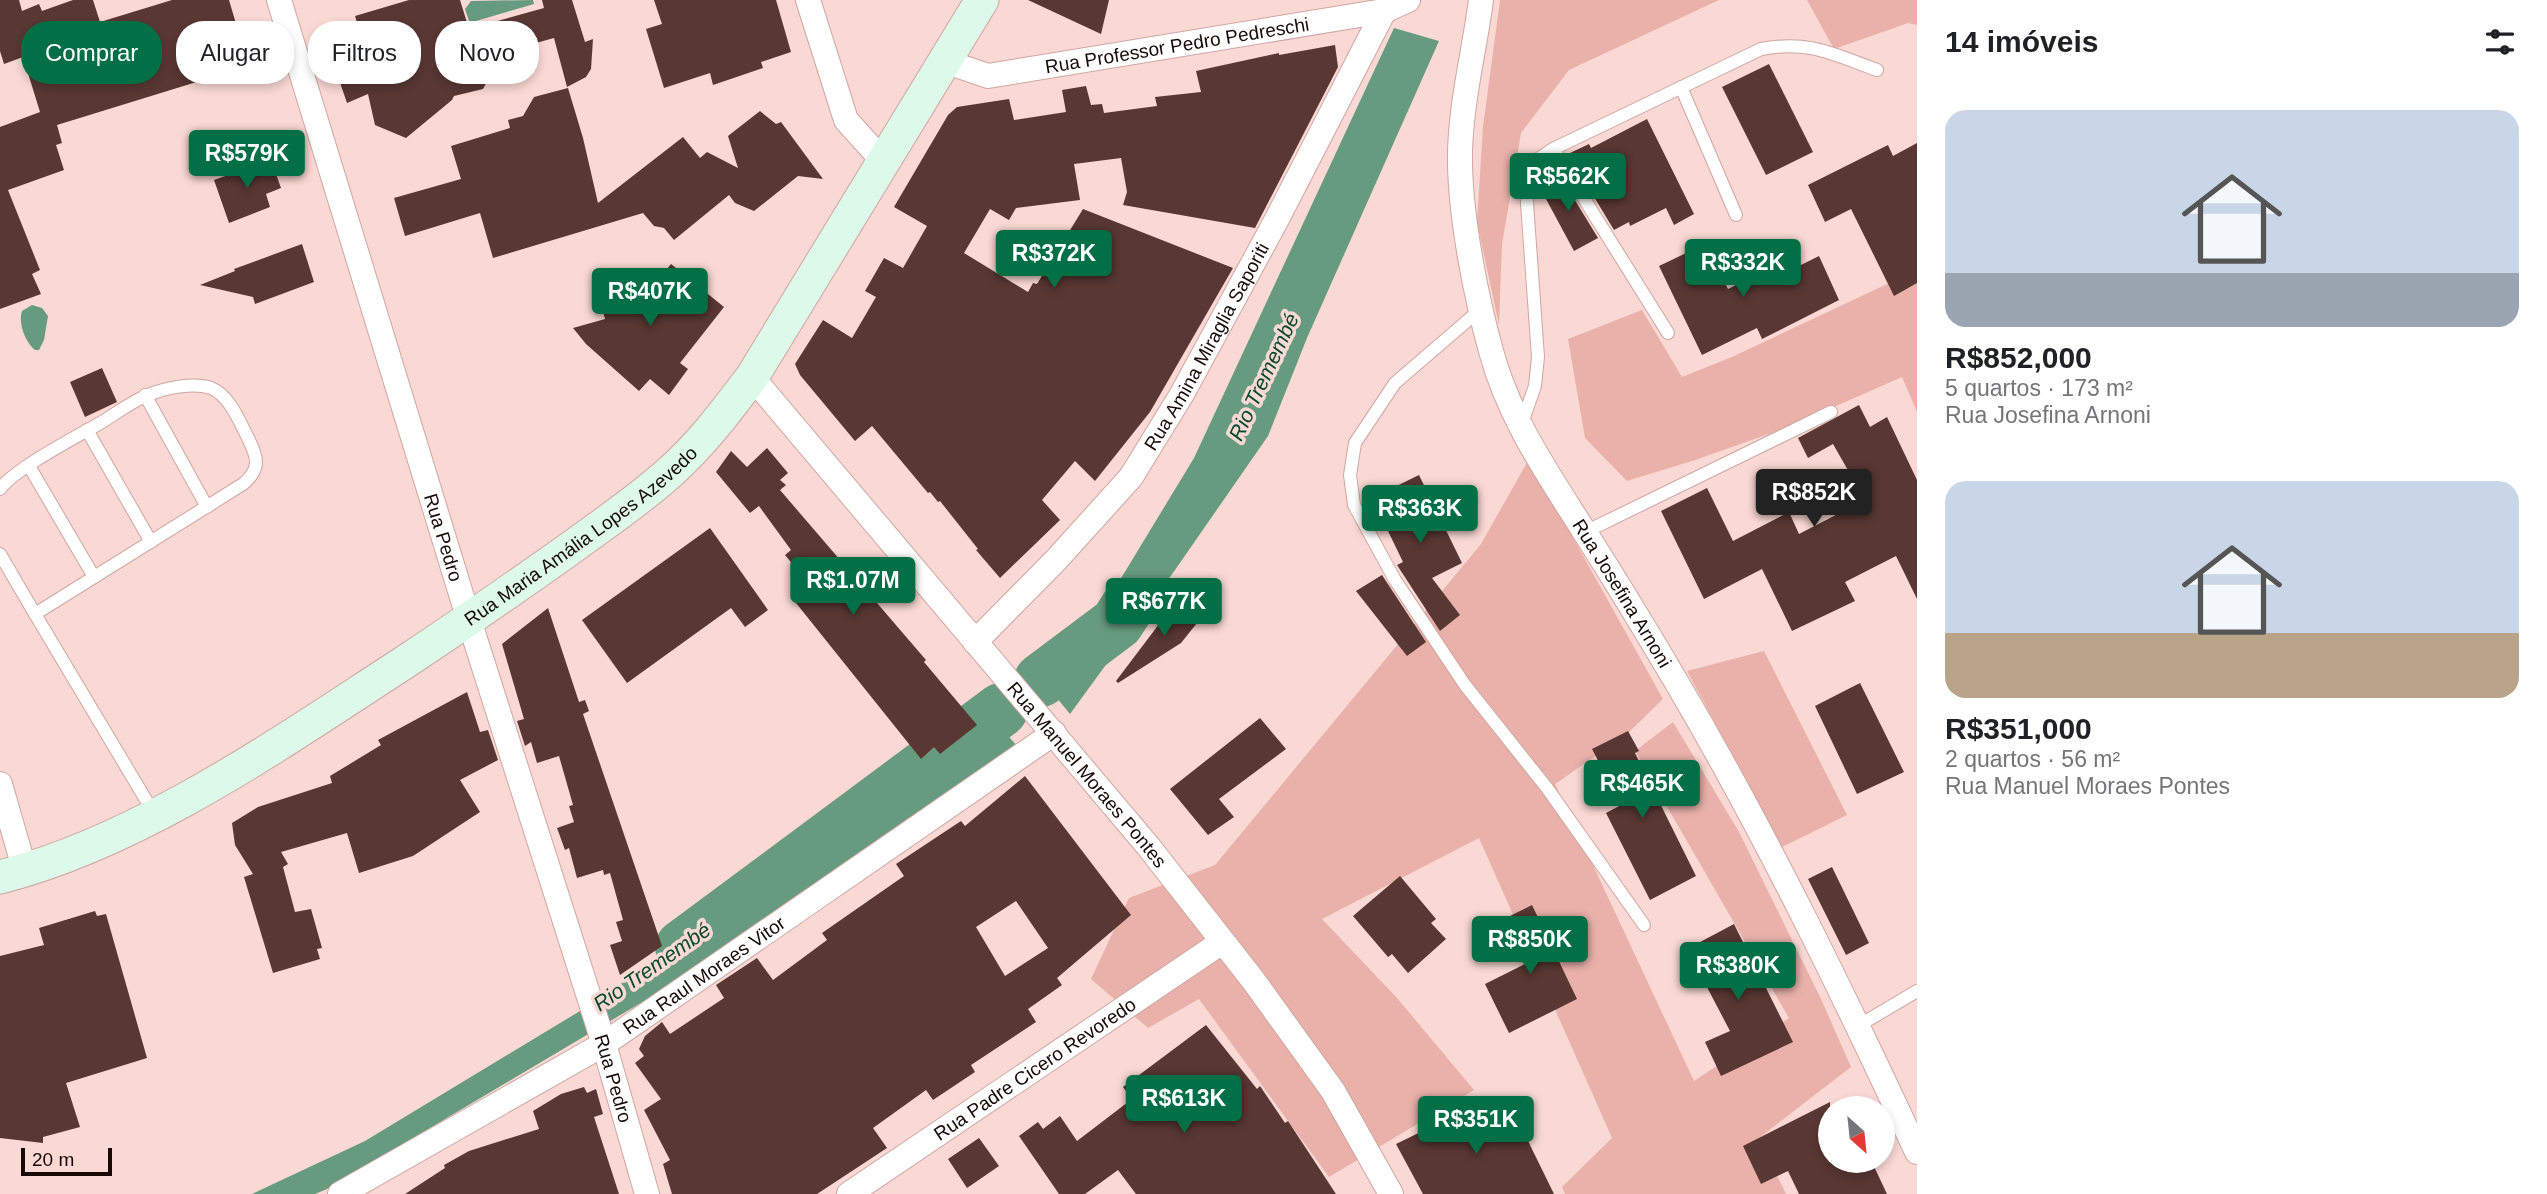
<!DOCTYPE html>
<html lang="pt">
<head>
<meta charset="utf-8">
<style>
  body { margin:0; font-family:Arial,sans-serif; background:#f6f6f6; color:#202124; height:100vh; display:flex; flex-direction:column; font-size:26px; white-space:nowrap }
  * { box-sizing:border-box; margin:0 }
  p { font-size:23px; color:#757577 }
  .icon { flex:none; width:38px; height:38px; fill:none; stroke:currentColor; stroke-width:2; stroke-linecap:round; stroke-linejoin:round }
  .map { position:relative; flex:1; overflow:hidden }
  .panel { display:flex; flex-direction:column; background:#fff; width:630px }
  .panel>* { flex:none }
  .hud { position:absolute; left:21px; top:21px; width:665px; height:63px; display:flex; gap:14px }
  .needle { width:46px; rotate:153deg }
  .buttons { position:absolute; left:1818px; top:1096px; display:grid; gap:14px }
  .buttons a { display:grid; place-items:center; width:77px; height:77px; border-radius:50%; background:#fff; box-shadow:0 4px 10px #0003; font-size:35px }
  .scale { position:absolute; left:21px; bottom:18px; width:91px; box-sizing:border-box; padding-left:7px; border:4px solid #170a08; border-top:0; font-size:19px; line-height:24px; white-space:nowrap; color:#170a08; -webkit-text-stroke:5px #fad8d3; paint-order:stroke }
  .price { position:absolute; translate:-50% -60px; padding:0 16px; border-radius:7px; background:#036f47; color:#fff; font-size:23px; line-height:46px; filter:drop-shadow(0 2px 4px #0008) }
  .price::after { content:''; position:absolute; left:50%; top:42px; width:21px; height:16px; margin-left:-10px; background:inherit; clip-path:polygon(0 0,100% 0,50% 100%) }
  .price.on { background:#222; color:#fff }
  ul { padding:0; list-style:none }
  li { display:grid; align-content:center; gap:14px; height:371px; padding:0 28px }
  li span { display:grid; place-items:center; height:217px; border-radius:21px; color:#555 }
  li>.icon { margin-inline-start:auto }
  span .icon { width:126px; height:126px; fill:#fffc; stroke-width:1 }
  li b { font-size:30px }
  h2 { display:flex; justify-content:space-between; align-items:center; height:84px; padding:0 28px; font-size:30px }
  .pill { padding:0 24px; border-radius:28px; background:#fff; box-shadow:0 4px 10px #0003; font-size:24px; line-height:63px }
  .pill.on { background:#036f47; color:#fff }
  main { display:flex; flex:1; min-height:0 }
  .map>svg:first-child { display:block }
  .green { fill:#e9b1aa }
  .water { fill:#679b7f }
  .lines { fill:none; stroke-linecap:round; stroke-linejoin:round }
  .river { stroke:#679b7f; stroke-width:54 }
  .building { fill:#593733; fill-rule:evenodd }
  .lane-casing { stroke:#cfa6a1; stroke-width:14 }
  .street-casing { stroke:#cfa6a1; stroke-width:26 }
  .secondary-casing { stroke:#cfa6a1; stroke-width:35 }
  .lane { stroke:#fff; stroke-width:12 }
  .street { stroke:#fff; stroke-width:24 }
  .secondary { stroke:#ddf9ea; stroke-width:33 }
  .labels { text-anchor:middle; stroke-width:7; stroke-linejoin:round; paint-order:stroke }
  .street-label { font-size:19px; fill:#170a08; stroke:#fad8d3 }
  .water-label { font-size:21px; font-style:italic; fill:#044a2e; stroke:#fad8d3 }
</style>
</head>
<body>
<main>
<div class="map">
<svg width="1917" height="1194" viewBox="0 0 1917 1194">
  <rect width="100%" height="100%" fill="#fad8d3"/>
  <!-- green -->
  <g class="green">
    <path d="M 1500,0 L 1719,0 L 1569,70 L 1521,133 L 1502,244 L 1499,325 L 1477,222 L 1483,127 Z"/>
    <path d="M 1807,0 L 1917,0 L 1917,25 L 1908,23 L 1834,49 Z"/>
    <path d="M 1917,270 L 1917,412 L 1902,377 L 1786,428 L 1695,460 L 1627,481 L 1585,438 L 1568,339 L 1642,310 L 1682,377 L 1732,357 Z"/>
    <path d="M 1529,459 L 1663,699 L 1626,735 L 1555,784 L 1694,1081 L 1789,1018 L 1635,751 L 1673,722 L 1739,832 L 1821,999 L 1851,1067 L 1759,1138 L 1786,1194 L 1565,1194 L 1562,1187 L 1612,1138 L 1479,838 L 1322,919 L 1397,998 L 1474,1090 L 1329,1177 L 1199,999 L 1148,1028 L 1091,979 L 1129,898 L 1215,865 L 1481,544 Z"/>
    <path d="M 1764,651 L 1847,815 L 1782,847 L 1687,671 Z"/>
  </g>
  <!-- water -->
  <g class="water">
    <path d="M 533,0 L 534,4 L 476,21 L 469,21 L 465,9 L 471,1 Z"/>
    <path d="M 1394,28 L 1439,41 L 1307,338 L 1268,436 L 1175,570 L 1070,714 L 1052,692 L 1194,458 Z"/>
    <path d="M 32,305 L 42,308 L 48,316 L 44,340 L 39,350 L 35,350 C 25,342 18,323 22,311 Z"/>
    <path d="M 1001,728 L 1019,748 L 644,1001 L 327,1189 L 315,1194 L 252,1194 L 365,1141 L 585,1008 Z"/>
  </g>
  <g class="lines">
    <!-- river -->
    <g class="river">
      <path d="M 1041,680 L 1117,623 L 1128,606"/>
      <path d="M 682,947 L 1001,710"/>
    </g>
  </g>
  <!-- building -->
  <g class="building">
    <path d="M 0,0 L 19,0 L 22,11 L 39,4 L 42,11 L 73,0 L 93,0 L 100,22 L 172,0 L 229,0 L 250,71 L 217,81 L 216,76 L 57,125 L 62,143 L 56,145 L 64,170 L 8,190 L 40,270 L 32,274 L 41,294 L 0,309 L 0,127 L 40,112 L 23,57 L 4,64 L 0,51 Z"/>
    <path d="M 409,0 L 460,0 L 469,29 L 544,8 L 542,0 L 572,0 L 585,42 L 593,39 L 591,69 L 586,77 L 567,87 L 554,38 L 503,52 L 483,89 L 454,96 L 452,100 L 406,138 L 375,125 L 368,94 L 347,103 L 335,68 L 328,70 L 318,37 L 358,26 L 355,16 Z"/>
    <path d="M 654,0 L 776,0 L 791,52 L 761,62 L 763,68 L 713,85 L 710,73 L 664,88 L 646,29 L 662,24 Z"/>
    <path d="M 1028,0 L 1109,0 L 1101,34 Z"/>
    <path d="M 1335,45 L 1338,67 L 1255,228 L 1123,205 L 1127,192 L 1121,158 L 1074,164 L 1080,200 L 1016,208 L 1009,220 L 990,209 L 964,253 L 1028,292 L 1033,283 L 1037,284 L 1083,209 L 1233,268 L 1150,412 L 1095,481 L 1075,461 L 1042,500 L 1060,520 L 1000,578 L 976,550 L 978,549 L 940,501 L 938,502 L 930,492 L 928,493 L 872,426 L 855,441 L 800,375 L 795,364 L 823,320 L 852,338 L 876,297 L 865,291 L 884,258 L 903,268 L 927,226 L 894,207 L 948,115 L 957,107 L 1009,99 L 1014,120 L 1066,112 L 1062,90 L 1086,86 L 1091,105 L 1102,104 L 1104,113 L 1157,106 L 1155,97 L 1201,92 L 1196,71 L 1279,53 L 1279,55 Z"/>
    <path d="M 1769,64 L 1813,152 L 1766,175 L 1722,87 Z"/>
    <path d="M 568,88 L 583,138 L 598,203 L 683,137 L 700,158 L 707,152 L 738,168 L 728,136 L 760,111 L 776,124 L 781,122 L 823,179 L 798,176 L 754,211 L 735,203 L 729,195 L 674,240 L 664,228 L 654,226 L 643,213 L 493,258 L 480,213 L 405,236 L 394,198 L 461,179 L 451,146 L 510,128 L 508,120 L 523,116 L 534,97 Z"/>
    <path d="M 1647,119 L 1694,214 L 1674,225 L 1666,208 L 1630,226 L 1629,222 L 1614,230 L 1568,154 L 1589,144 L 1591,148 Z"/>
    <path d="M 1917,143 L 1917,283 L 1894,296 L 1851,209 L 1825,222 L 1808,185 L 1888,145 L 1893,156 Z"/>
    <path d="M 271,160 L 281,188 L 266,194 L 270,207 L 229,223 L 214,180 Z"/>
    <path d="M 1559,174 L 1598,238 L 1574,251 L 1539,186 Z"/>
    <path d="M 302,244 L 314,282 L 255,304 L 253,297 L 200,285 L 235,271 L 234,269 Z"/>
    <path d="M 1705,244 L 1728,289 L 1756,275 L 1761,285 L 1819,256 L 1839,300 L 1762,339 L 1757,328 L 1702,355 L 1659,266 Z"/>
    <path d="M 671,264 L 724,307 L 680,363 L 688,369 L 669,395 L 650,379 L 639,391 L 586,344 L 573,328 L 605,319 L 593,275 L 620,268 L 633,313 Z"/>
    <path d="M 102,368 L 117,402 L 85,417 L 70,382 Z"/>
    <path d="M 1859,405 L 1870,427 L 1887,417 L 1917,480 L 1917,599 L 1896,556 L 1845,582 L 1855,601 L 1792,631 L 1762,569 L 1704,599 L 1661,511 L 1707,488 L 1733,541 L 1789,512 L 1799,534 L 1865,500 L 1833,444 L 1808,458 L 1798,438 Z"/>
    <path d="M 767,448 L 788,473 L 780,480 L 786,485 L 780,490 L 926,660 L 924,662 L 977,725 L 940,754 L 934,747 L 921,759 L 792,598 L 809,584 L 785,555 L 791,550 L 759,506 L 750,513 L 716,472 L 731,451 L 747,467 Z"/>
    <path d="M 1419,475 L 1462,563 L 1432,578 L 1460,615 L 1440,631 L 1397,565 L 1403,562 L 1372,498 Z"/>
    <path d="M 710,528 L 768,610 L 745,627 L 731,608 L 627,683 L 582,620 Z"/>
    <path d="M 1382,575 L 1426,642 L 1407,656 L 1356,591 Z"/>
    <path d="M 1178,599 L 1201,618 L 1181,643 L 1118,683 L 1116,681 Z"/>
    <path d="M 548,608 L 579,702 L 585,700 L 589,711 L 583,714 L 662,946 L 620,975 L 610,945 L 622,941 L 616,922 L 623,920 L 610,873 L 604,875 L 603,870 L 577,878 L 569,848 L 565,850 L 557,828 L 574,822 L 569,806 L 573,805 L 559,756 L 537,763 L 531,742 L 525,746 L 517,721 L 524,719 L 502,644 Z"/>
    <path d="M 1860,683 L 1904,772 L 1857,794 L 1815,706 Z"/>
    <path d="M 467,692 L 480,732 L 488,730 L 498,760 L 460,780 L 480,812 L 413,856 L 359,873 L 347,833 L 281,852 L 288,864 L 283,867 L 295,912 L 311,909 L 322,948 L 317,949 L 320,959 L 273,973 L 244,877 L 253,874 L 235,845 L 232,823 L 258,807 L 332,783 L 330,776 L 381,745 L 378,740 Z"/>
    <path d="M 1260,718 L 1286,749 L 1219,799 L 1234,817 L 1208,835 L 1170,789 Z"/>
    <path d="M 1628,731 L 1639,751 L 1635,753 L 1696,876 L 1650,900 L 1606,813 L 1621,805 L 1592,749 Z"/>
    <path d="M 1025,776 L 1131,915 L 1057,978 L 1062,985 L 1028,1009 L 1036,1022 L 971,1065 L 975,1072 L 933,1100 L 926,1090 L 873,1128 L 887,1148 L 817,1194 L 672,1194 L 663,1164 L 670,1160 L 644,1110 L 661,1099 L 635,1063 L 644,1056 L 639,1049 L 645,1036 L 662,1022 L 670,1034 L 724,998 L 716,985 L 757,958 L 773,980 L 827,940 L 822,933 L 904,876 L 896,864 L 961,821 L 965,826 ZM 1016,901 L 1048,948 L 1005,976 L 976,927 Z"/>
    <path d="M 1832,867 L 1869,943 L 1846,955 L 1808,879 Z"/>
    <path d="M 1400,876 L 1436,919 L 1431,923 L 1446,939 L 1408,973 L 1392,954 L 1388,957 L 1353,916 Z"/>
    <path d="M 1532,905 L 1577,999 L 1509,1033 L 1485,984 L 1525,964 L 1504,919 Z"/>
    <path d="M 95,911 L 97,916 L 106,914 L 147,1058 L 66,1083 L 80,1127 L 43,1137 L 43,1143 L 0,1138 L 0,956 L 44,945 L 39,928 Z"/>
    <path d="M 1734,924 L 1793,1042 L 1721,1076 L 1705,1042 L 1730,1031 L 1687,949 Z"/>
    <path d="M 1206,1025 L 1257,1089 L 1260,1086 L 1285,1123 L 1288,1121 L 1336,1194 L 1136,1194 L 1118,1170 L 1085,1194 L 1059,1194 L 1019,1136 L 1038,1122 L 1043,1129 L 1060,1116 L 1077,1141 L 1132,1099 L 1123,1087 Z"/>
    <path d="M 584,1087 L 587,1093 L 596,1089 L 603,1114 L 594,1117 L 619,1194 L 405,1194 L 445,1168 L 444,1165 L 469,1151 L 539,1129 L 533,1111 L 561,1094 Z"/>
    <path d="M 1506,1096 L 1554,1194 L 1423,1194 L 1396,1144 L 1441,1122 L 1443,1126 Z"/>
    <path d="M 1830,1102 L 1830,1160 L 1871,1160 L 1887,1194 L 1799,1194 L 1788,1171 L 1761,1184 L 1743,1146 Z"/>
    <path d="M 979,1138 L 999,1166 L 967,1188 L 948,1159 Z"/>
  </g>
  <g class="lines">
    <!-- lane casing -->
    <g class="lane-casing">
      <g id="lane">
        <path d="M 1681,87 L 1736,215"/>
        <path d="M 1553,149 L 1668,333"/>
        <path d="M 1481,309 L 1395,383 L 1355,443 L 1350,475 L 1354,505 L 1395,580 L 1465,685 L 1547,788 L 1644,925"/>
        <path d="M 145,395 L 207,507"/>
        <path d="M 1522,423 L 1535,386 L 1538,357 L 1525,175 L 1535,161 L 1553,149 L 1761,49 C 1809,40 1833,54 1877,70"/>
        <path d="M 87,430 L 151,542"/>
        <path d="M 29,466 L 94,577"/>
        <path d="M 0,489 C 14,469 78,436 102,422 C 117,413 132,401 148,395 C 165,388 193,382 211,388 C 230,396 239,421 248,438 C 258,458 261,469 243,484 L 35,614 L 0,554"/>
        <path d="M 1585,532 L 1831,412"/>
        <path d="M 35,614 L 155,815"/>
        <path d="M 1858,1026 L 1917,991"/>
      </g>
    </g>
    <!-- street casing -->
    <g class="street-casing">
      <g id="street">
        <path id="s1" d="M 279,0 L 469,620 L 604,1044 L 647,1194"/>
        <path d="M 808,0 L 846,120 L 883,161"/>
        <path id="s2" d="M 1481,0 C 1474,54 1459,109 1460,164 C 1461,220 1476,297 1491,351 C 1509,418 1548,474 1584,531 C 1616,581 1647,632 1677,683 C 1766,834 1843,993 1917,1152"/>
        <path id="s3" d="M 944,61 L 988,76 L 1384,11 L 1408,0"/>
        <path id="s4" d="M 752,377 L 1148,846 L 1253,980 L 1333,1091 L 1391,1194"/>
        <path id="s5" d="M 975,642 L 1056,560 L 1131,477 L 1182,394 L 1277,219 L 1384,11"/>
        <path d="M 0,784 L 25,871"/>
        <path id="s6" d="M 340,1194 L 604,1044 L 1054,733"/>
        <path id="s7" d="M 849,1194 L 1222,942"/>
      </g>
    </g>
    <!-- secondary casing -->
    <g class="secondary-casing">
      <g id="secondary">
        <path id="s8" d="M 0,877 C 141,841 280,743 402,664 C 458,627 513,589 568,550 C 602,525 638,501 669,473 C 701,445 727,410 752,377 L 982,0"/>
      </g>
    </g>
    <!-- lane -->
    <use href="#lane" class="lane"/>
    <!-- street -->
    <use href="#street" class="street"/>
    <!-- secondary -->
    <use href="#secondary" class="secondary"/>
  </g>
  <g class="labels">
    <!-- street labels -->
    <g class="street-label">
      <text dy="7" stroke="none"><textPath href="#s3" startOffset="238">Rua Professor Pedro Pedreschi</textPath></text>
      <text dy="7" stroke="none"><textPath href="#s5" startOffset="378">Rua Amina Miraglia Saporiti</textPath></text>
      <text dy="7" stroke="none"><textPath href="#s8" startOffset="677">Rua Maria Amália Lopes Azevedo</textPath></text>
      <text dy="7" stroke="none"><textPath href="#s1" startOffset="562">Rua Pedro</textPath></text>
      <text dy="7" stroke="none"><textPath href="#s2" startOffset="632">Rua Josefina Arnoni</textPath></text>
      <text dy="7" stroke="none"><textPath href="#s4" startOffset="520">Rua Manuel Moraes Pontes</textPath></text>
      <text dy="7" stroke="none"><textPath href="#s6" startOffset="425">Rua Raul Moraes Vitor</textPath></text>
      <text dy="7" stroke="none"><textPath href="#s7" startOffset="224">Rua Padre Cicero Revoredo</textPath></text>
      <text dy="7" stroke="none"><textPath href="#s1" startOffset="1129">Rua Pedro</textPath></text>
    </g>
    <!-- water labels -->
    <g class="water-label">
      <text transform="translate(1264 377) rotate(-65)" y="7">Rio Tremembé</text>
      <text transform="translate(652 967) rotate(-35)" y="7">Rio Tremembé</text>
    </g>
  </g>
</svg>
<div class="buttons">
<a><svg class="needle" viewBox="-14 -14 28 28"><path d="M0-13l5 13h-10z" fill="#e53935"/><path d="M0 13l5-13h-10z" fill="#757577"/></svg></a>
</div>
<div class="scale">20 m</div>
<b class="price" style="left:247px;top:190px">R$579K</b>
<b class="price" style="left:1568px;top:213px">R$562K</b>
<b class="price" style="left:1054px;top:290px">R$372K</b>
<b class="price" style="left:1743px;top:299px">R$332K</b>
<b class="price" style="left:650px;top:328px">R$407K</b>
<b class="price on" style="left:1814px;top:529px">R$852K</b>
<b class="price" style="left:1420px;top:545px">R$363K</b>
<b class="price" style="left:853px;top:617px">R$1.07M</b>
<b class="price" style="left:1164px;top:638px">R$677K</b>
<b class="price" style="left:1642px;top:820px">R$465K</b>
<b class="price" style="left:1530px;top:976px">R$850K</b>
<b class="price" style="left:1738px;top:1002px">R$380K</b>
<b class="price" style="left:1184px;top:1135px">R$613K</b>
<b class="price" style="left:1476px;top:1156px">R$351K</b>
<div class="hud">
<a class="pill on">Comprar</a>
<a class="pill">Alugar</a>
<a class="pill">Filtros</a>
<a class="pill">Novo</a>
</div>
</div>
<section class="panel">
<h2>14 imóveis<svg class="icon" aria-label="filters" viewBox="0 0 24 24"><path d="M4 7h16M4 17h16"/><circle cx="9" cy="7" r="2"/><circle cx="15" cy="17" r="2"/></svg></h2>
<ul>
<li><span style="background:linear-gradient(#c9d6e8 75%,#9aa5b1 0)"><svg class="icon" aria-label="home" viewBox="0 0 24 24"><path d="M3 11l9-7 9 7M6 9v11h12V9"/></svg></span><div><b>R$852,000</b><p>5 quartos · 173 m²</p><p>Rua Josefina Arnoni</p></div></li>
<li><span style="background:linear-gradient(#c9d6e8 70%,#b9a48a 0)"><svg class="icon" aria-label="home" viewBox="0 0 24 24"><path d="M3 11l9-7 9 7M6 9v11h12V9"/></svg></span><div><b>R$351,000</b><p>2 quartos · 56 m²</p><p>Rua Manuel Moraes Pontes</p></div></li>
</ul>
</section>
</main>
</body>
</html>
